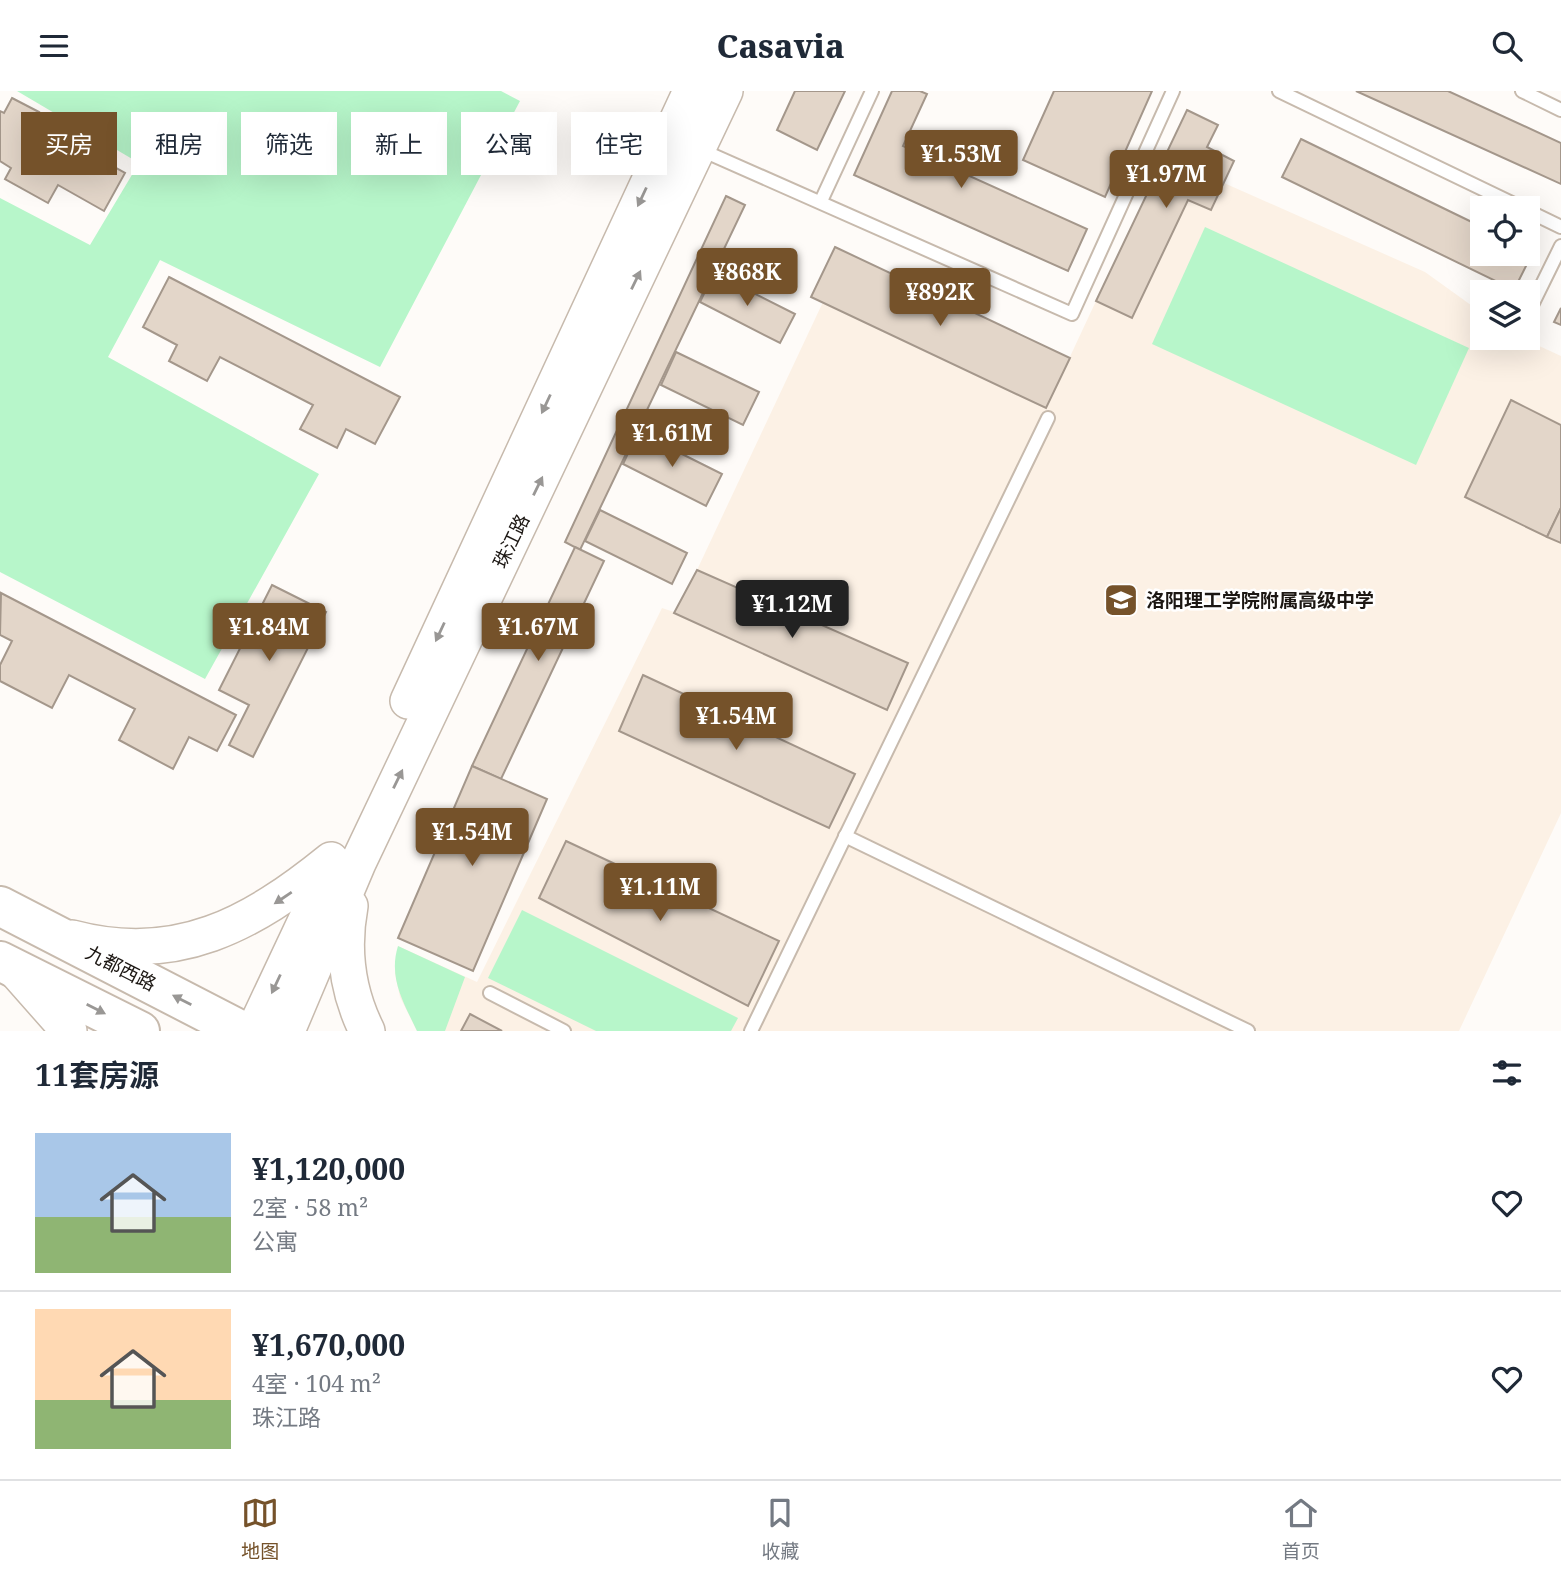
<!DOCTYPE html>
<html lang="zh">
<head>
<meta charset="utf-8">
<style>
  body { margin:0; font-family:"Noto Serif","Noto Sans SC",serif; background:#f6f6f7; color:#1f2937; height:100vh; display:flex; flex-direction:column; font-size:26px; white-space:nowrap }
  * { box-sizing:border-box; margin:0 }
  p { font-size:23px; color:#747a83 }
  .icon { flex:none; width:38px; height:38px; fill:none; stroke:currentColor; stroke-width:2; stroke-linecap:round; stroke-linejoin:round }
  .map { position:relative; height:940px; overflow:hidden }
  .drawer { display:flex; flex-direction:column; background:#fff; flex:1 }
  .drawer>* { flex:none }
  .top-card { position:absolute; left:21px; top:21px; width:700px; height:63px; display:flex; gap:14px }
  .controls { position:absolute; left:1470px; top:105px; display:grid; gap:14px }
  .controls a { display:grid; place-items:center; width:70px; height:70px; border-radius:0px; background:#fff; box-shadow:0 7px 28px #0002; font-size:35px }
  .price { position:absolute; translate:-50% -60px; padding:0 16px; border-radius:7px; background:#75522a; color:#fff; font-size:23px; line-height:46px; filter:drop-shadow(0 2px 4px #0008) }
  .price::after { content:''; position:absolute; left:50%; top:42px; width:21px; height:16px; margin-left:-10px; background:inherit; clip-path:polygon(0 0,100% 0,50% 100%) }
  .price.on { background:#222; color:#fff }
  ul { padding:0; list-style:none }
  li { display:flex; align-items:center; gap:21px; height:175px; padding:0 35px }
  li+li { border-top:2px solid #e0e1e3 }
  li span { display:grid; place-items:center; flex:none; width:196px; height:140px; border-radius:0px; color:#555 }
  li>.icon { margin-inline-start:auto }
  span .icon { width:84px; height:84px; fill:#fffc; stroke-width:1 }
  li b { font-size:30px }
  h2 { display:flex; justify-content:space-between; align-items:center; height:84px; padding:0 35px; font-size:30px }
  .chip { padding:0 24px; border-radius:0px; background:#fff; box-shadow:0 7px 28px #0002; font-size:24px; line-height:63px }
  .chip.on { background:#75522a; color:#fff }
  header { display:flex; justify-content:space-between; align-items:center; height:91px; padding:0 35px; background:#fff; font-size:32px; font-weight:800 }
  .tab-bar { display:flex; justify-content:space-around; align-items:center; height:98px; border-top:2px solid #e0e1e3; background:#fff; font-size:19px; color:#747a83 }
  .tab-bar a { display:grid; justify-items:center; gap:4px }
  .tab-bar .on { color:#75522a }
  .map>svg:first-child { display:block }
  .built { fill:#fcf1e5 }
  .green { fill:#b7f6ca }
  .building { fill:#e3d6c9; stroke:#a4978b; stroke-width:2 }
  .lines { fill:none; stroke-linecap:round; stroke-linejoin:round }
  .service-casing { stroke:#c7baad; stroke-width:16 }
  .secondary-casing { stroke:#c7baad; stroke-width:38 }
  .primary-casing { stroke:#c7baad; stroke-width:42 }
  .service { stroke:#fff; stroke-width:12 }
  .secondary { stroke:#fff; stroke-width:35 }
  .primary { stroke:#fff; stroke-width:38 }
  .oneway { fill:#999795 }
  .labels { text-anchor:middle; stroke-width:5; stroke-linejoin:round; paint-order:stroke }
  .street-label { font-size:19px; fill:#1c1713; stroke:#fff }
  .poi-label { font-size:19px; font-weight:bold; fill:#1c1713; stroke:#fff; text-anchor:start }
</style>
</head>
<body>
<header><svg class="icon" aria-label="menu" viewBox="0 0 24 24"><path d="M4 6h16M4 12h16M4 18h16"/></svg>Casavia<svg class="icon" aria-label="search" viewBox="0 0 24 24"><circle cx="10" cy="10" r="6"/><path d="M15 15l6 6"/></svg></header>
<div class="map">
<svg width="1561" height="940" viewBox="0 0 1561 940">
  <rect width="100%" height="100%" fill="#fefbf8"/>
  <!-- built -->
  <path class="built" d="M 1224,92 L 1425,181 L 1482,222 L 1482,247 L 1522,247 L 1561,265 L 1561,722 L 1459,940 L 417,940 L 400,906 L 395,883 L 398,855 L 477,891 L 662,517 L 674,521 L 697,479 L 823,211 L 1046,317 L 1096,210 L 1132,226 L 1188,109 L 1211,119 Z"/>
  <!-- green -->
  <g class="green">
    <path d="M 17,0 L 501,0 L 520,10 L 380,276 L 160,169 L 108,266 L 319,383 L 205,588 L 0,481 L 0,107 L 90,154 L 139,72 Z"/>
    <path d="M 1205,136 L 1469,257 L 1416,374 L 1152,253 Z"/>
    <path d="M 522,819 L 738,927 L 731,940 L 596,940 L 488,887 Z"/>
    <path d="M 398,855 L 465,886 L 445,940 L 417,940 C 404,912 388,887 398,855 Z"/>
  </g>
  <!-- building -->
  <g class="building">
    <path d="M 795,0 L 845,0 L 817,59 L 777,39 Z"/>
    <path d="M 892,0 L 920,0 L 927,3 L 903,55 L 1087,138 L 1068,180 L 854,84 Z"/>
    <path d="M 1054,0 L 1152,0 L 1105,106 L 1023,69 Z"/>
    <path d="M 1356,0 L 1448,0 L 1561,52 L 1561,93 Z"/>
    <path d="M 12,7 L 39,21 L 33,31 L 125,82 L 104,120 L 58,94 L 48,112 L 5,88 L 11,77 L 0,70 L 0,20 L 4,22 Z"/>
    <path d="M 1187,19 L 1218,34 L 1207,56 L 1234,70 L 1211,119 L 1188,109 L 1132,227 L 1096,210 Z"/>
    <path d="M 1301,48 L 1482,136 L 1482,163 L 1528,163 L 1528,158 L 1533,161 L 1514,199 L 1282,86 Z"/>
    <path d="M 726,105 L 745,114 L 580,459 L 565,451 Z"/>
    <path d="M 835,156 L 1070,267 L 1046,317 L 811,206 Z"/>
    <path d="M 714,182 L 795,223 L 780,252 L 700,211 Z"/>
    <path d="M 169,186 L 400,306 L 375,353 L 346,338 L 337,357 L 300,338 L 313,314 L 220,266 L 207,290 L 169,270 L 177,254 L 143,236 Z"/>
    <path d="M 1561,217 L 1561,234 L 1554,231 Z"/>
    <path d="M 676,261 L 759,301 L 743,334 L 661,294 Z"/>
    <path d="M 1511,309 L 1561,334 L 1561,417 L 1547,446 L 1465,406 Z"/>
    <path d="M 638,341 L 722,383 L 706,415 L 623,373 Z"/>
    <path d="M 1561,417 L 1561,452 L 1547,446 Z"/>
    <path d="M 600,419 L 687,462 L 672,493 L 585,450 Z"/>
    <path d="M 575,456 L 604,470 L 501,688 L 472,675 Z"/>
    <path d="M 697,479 L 908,572 L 887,619 L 674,522 Z"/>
    <path d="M 272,494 L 326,521 L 253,666 L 229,654 L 249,614 L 219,599 Z"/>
    <path d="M 1,502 L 236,624 L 217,660 L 189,646 L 173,678 L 119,649 L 135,618 L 69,584 L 52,617 L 0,590 L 0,574 L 12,550 L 0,544 Z"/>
    <path d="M 643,584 L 855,683 L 829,737 L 619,640 Z"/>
    <path d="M 472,675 L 547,708 L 473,880 L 398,847 Z"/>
    <path d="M 566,750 L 779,850 L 748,915 L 539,807 Z"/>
    <path d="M 470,923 L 502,940 L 461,940 Z"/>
  </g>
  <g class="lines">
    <!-- service casing -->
    <g class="service-casing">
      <g id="service">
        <path d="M 1279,0 L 1522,117"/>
        <path d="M 1522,0 L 1561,19"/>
        <path d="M 699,58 L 1072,223 L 1173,0"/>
        <path d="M 821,110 L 872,0"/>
        <path d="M 1528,120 L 1561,136"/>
        <path d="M 1531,216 L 1561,155"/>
        <path d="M 845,745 L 1248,940"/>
        <path d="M 490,902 L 564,940"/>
        <path d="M 751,940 L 1048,327"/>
      </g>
    </g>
    <!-- secondary casing -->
    <g class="secondary-casing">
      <g id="secondary">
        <path d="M 408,610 L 691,0"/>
        <path d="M 350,815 C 342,858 347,900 367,940"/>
        <path d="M 72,847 C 177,875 252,833 331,769"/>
        <path d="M 15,879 L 69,940"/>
        <path d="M 254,940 L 333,772"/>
        <path d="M 287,940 L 358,772 L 725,0"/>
      </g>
    </g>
    <!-- primary casing -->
    <g class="primary-casing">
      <g id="primary">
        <path d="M 0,815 L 242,940"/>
        <path d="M 0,870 L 140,940"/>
      </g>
    </g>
    <!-- service -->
    <use href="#service" class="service"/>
    <!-- secondary -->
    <use href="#secondary" class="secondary"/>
    <!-- primary -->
    <use href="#primary" class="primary"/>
  </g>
  <!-- one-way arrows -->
  <defs><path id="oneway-solid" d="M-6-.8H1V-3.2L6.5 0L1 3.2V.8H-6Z" transform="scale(1.75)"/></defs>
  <g class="oneway">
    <use href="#oneway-solid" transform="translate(642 106) rotate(115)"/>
    <use href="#oneway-solid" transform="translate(636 189) rotate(-64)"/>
    <use href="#oneway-solid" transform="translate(546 313) rotate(115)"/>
    <use href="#oneway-solid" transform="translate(538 395) rotate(-64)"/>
    <use href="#oneway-solid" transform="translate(440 541) rotate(115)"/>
    <use href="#oneway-solid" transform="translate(398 688) rotate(-64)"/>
    <use href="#oneway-solid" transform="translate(283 807) rotate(146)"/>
    <use href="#oneway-solid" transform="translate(276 893) rotate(115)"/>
    <use href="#oneway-solid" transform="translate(182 909) rotate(-153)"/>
    <use href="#oneway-solid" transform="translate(96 918) rotate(27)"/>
  </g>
  <!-- icons -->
  <defs>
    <g id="school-square" transform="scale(1.75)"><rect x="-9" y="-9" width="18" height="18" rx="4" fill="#75522a" stroke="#fff"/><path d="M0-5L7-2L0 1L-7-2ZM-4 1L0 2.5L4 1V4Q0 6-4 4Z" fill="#fff"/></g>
  </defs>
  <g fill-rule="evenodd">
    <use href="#school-square" x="1121" y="509"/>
  </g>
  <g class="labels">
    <!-- street labels -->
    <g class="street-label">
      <text transform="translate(511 450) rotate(-64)" y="7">珠江路</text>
      <text transform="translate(121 877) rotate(27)" y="7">九都西路</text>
    </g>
    <!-- poi labels -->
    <g class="poi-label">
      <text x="1146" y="516">洛阳理工学院附属高级中学</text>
    </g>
  </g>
</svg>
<div class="controls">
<a><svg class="icon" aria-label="locate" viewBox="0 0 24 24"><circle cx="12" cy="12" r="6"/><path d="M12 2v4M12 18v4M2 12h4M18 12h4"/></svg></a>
<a><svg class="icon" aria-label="layers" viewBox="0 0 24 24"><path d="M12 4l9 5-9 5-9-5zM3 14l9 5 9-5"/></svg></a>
</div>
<b class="price" style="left:961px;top:99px">¥1.53M</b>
<b class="price" style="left:1166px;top:119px">¥1.97M</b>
<b class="price" style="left:747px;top:217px">¥868K</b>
<b class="price" style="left:940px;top:237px">¥892K</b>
<b class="price" style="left:672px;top:378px">¥1.61M</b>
<b class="price on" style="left:792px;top:549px">¥1.12M</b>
<b class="price" style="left:269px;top:572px">¥1.84M</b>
<b class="price" style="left:538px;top:572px">¥1.67M</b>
<b class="price" style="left:736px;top:661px">¥1.54M</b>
<b class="price" style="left:472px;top:777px">¥1.54M</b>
<b class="price" style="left:660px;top:832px">¥1.11M</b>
<div class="top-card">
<a class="chip on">买房</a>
<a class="chip">租房</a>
<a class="chip">筛选</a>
<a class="chip">新上</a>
<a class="chip">公寓</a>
<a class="chip">住宅</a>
</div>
</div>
<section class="drawer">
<h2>11套房源<svg class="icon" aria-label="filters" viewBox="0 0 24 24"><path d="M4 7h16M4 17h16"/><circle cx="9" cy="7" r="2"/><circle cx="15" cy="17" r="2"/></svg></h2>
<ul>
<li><span style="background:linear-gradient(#a9c7e8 60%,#8fb573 0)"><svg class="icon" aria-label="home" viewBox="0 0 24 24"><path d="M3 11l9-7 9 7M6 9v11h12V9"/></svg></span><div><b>¥1,120,000</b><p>2室 · 58 m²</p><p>公寓</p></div><svg class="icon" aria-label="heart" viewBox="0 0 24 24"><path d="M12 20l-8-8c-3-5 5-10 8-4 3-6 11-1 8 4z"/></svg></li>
<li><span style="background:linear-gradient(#ffd9b3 65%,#8fb573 0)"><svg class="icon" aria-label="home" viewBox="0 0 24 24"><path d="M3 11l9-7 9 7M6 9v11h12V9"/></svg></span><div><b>¥1,670,000</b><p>4室 · 104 m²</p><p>珠江路</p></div><svg class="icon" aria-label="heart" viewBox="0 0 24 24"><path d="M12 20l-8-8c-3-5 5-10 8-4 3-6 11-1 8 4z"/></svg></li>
</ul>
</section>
<nav class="tab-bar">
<a class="on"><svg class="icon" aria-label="map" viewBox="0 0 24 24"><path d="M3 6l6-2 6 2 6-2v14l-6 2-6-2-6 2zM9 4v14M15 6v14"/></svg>地图</a>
<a><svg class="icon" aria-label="saved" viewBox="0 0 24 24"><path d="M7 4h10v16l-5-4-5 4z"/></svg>收藏</a>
<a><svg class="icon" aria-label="home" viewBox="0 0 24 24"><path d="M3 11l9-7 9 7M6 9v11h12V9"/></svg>首页</a>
</nav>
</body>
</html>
